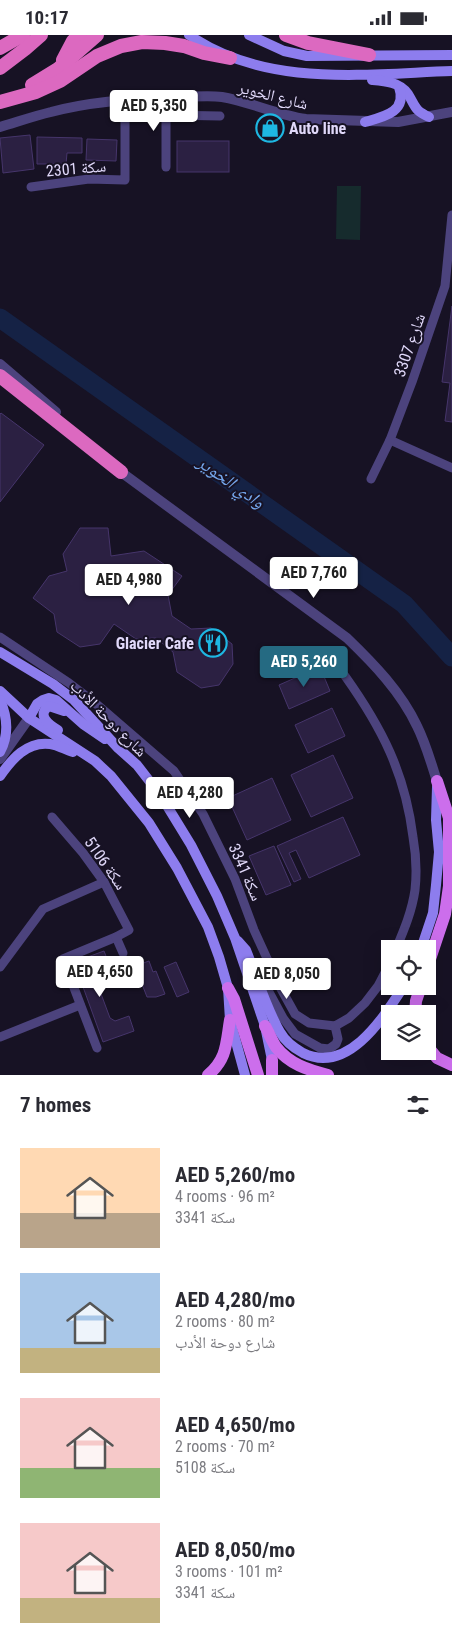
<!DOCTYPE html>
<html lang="en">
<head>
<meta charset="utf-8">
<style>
  body { margin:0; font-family:"Roboto Condensed","Noto Naskh Arabic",sans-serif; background:#f7f7f7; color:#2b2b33; height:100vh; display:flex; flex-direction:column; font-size:19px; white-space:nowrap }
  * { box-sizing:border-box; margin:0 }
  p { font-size:16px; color:#7c7c81 }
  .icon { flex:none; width:28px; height:28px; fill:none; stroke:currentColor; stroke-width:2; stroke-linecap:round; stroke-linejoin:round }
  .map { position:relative; height:1040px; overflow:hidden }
  .details { display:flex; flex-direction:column; background:#fff; flex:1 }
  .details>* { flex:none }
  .buttons { position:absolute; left:381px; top:905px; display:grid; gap:10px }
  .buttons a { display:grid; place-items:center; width:55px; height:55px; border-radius:0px; background:#fff; box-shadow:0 5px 20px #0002; font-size:25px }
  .price { position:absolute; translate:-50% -42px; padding:0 11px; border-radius:5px; background:#fff; color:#222; font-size:16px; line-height:32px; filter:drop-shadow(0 1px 2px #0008) }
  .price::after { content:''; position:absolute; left:50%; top:30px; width:15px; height:11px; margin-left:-8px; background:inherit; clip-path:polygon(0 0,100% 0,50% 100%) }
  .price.selected { background:#256a82; color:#fff }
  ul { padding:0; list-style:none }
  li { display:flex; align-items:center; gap:15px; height:125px; padding:0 20px }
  li span { display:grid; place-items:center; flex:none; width:140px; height:100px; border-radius:0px; color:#555 }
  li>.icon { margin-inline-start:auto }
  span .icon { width:60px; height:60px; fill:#fffc; stroke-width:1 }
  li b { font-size:21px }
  h2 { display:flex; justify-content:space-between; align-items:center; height:60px; padding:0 20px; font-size:21px }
  .status { display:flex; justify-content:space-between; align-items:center; height:35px; padding:0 25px; background:#fff; direction:ltr }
  .status svg { height:14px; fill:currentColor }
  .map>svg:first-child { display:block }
  .green { fill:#162b2d }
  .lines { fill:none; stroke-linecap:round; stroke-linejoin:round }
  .river { stroke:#152245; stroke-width:19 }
  .building { fill:#2b2042; stroke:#46356b }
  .minor { stroke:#4c437d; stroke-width:9 }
  .tertiary { stroke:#4c437d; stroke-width:10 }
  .secondary { stroke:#8d7dee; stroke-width:10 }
  .primary { stroke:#cc6eec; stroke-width:12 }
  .trunk { stroke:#dc69c0; stroke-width:14 }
  .labels { text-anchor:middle; stroke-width:4; stroke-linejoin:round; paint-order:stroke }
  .street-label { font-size:16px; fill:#e1d9fa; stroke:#171224 }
  .poi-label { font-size:16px; font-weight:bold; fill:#e1d9fa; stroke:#171224; text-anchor:start }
  .water-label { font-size:18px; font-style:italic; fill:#75a7ed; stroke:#171224 }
</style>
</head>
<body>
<div class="status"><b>10:17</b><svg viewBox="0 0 49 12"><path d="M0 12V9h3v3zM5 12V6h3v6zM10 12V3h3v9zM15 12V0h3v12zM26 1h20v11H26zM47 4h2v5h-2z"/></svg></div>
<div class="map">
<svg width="452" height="1040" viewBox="0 0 452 1040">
  <rect width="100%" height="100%" fill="#171224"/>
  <!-- green -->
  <path class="green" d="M 337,151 L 361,151 L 360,205 L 336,204 Z"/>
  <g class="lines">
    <!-- river -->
    <path class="river" d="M 0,283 L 404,569 L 452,622"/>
  </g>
  <!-- building -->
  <g class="building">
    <path d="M 30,100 L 34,134 L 3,138 L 0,103 Z"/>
    <path d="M 37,102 L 82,103 L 82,118 L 67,118 L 66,129 L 37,129 Z"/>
    <path d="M 87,104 L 117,105 L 116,126 L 86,125 Z"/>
    <rect x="177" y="106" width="52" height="31"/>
    <path d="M 452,271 L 452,387 L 445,386 L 450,348 L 442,347 Z"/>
    <path d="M 1,378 L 44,410 L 0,467 L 0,379 Z"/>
    <path d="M 80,493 L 108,493 L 111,521 L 144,516 L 182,541 L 168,560 L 172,581 L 191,594 L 211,593 L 232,609 L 233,629 L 219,650 L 201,653 L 177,637 L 173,617 L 156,603 L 136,604 L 114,589 L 100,609 L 80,612 L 57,597 L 54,579 L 33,563 L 49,541 L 67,536 L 63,519 Z"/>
    <path d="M 320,632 L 330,656 L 289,674 L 279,650 Z"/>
    <path d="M 332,673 L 345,701 L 308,718 L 295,690 Z"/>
    <path d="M 333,720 L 353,763 L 311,782 L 291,740 Z"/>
    <path d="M 272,743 L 291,785 L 247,805 L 228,763 Z"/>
    <path d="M 343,782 L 360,820 L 309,843 L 296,815 L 289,818 L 301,844 L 294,847 L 277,811 Z"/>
    <path d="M 274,811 L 291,850 L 266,860 L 249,821 Z"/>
    <path d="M 104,916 L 109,929 L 96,935 L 94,940 L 110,983 L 115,986 L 129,981 L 134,996 L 103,1007 L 74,927 Z"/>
    <path d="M 149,926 L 153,937 L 156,936 L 165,959 L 156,962 L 147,962 L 135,931 Z"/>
    <path d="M 176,927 L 189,957 L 177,962 L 164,932 Z"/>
  </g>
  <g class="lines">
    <!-- minor -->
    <g class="minor">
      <path d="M 166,62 L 166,132"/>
      <path d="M 166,80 L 220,81"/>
      <path d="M 31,152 L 89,144 L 125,145 L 125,74 L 140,64"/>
      <path d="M 390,405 L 452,433"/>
      <path d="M 371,444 L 390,405 L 412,347 L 445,251 L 452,180"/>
      <path d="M 0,602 L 69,648 L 94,667 L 174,736 L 203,779 L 235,844 L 254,895 L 280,952 L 295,979 L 309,988 L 335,991 L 349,983 L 365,968 L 378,951 L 390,928"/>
      <path d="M 345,641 C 382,693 405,738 413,802 C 416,819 417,837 415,855 C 412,876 404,895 396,914"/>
      <path d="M 52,782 L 83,818 L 104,847 L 129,895 L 116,902 L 63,924 L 97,1013"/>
      <path d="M 116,902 L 123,918"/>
      <path d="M 0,932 L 43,874 L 104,847"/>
      <path d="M 257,935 L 283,983 L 295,999 L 320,1013 L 329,1014 L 336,1009 L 338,1004 L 335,991"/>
      <path d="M 0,1002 L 80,970"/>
    </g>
    <!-- tertiary -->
    <g class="tertiary">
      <path d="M 0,92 C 17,87 34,81 51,77 C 92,66 137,63 180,62 C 193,62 208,60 222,62 C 251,67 277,80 306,84 L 398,87 L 452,77"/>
      <path d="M 0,329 L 56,377"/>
      <path d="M 117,432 L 121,437 L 347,603 C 374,629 401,657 417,691 C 426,709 431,728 437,746"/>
      <path d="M 0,724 L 29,683"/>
    </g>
    <!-- secondary -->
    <g class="secondary">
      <path d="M 189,0 C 266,53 364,39 452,36"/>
      <path d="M 249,0 L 284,16 L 307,21 L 452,20"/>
      <path d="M 372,45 C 385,46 400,47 408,59 C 416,72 414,75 429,82"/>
      <path d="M 365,87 C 383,82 408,77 399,52"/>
      <path d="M 0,617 L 53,649 L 74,665 L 118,713 L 137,730 L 161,761 L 191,810 L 217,861 L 235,903 L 265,991 L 273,1030"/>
      <path d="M 0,656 L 29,683 L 95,726 L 111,741 L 149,788 L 177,833 L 208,892 L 219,922 L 228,953 L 230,985 L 245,1040"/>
      <path d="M 0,665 C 8,683 9,700 0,717"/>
      <path d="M 29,683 L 37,669 L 43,665 L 49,663 L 56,665 L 83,689 L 105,704"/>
      <path d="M 58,695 C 49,690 36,680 49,671 L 64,676"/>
      <path d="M 0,741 C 12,724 27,706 50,709 C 58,710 66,715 73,717"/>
      <path d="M 238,906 L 246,915 C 256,940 267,975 280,997 C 285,1006 294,1013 303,1018 C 348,1040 383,983 404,951"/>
      <path d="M 421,914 L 433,878 L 436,850 L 439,817 L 436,785 L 437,752"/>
    </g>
    <!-- primary -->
    <g class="primary">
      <path d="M 428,930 L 445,879 L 449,851 L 449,783 L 437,746"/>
      <path d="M 228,953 L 234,964 L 258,1040"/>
      <path d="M 415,979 L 416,966 L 421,951"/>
      <path d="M 265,991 C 269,998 272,1006 276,1012 C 289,1029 308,1035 328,1040"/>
      <path d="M 428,1012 L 437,1023 L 452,1030"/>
      <path d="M 272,1025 L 272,1040"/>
      <path d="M 208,1040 C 227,1024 226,1009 230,985"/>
    </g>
    <!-- trunk -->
    <g class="trunk">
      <path d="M 286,0 L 308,8 L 369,20"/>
      <path d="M 0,13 L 23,0"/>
      <path d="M 63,25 L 73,6 L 80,0"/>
      <path d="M 0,33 L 25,14 L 41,0"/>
      <path d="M 32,50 L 58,34 L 97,0"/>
      <path d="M 0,67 L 36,57 L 60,46 L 97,21 L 121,11 L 142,7 L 165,8 L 184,11 L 204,18 L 230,23"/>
      <path d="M 0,341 L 121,437"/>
    </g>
  </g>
  <!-- icons -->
  <defs>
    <g id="shop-ring" transform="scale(1.4375)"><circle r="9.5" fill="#171224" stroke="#1eb7e2" stroke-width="1.5"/><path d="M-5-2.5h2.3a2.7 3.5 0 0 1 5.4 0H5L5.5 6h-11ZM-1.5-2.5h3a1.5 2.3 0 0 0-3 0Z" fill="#1eb7e2"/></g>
    <g id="restaurant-ring" transform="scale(1.4375)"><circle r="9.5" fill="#171224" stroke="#1eb7e2" stroke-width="1.5"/><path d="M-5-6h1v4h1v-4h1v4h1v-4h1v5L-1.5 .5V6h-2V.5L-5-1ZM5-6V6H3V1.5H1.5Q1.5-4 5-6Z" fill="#1eb7e2"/></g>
  </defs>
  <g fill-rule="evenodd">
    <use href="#shop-ring" x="270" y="93"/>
    <use href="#restaurant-ring" x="213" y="608"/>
  </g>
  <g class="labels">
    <!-- street labels -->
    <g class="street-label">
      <text transform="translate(273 60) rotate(14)" y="6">شارع الخوير</text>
      <text transform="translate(76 133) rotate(-5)" y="6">سكة 2301</text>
      <text transform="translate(409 310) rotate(-71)" y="6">3307 شارع</text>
      <text transform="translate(109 683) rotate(45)" y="6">شارع دوحة الأدب</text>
      <text transform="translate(106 828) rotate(55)" y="6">سكة 5106</text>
      <text transform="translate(246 837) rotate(66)" y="6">سكة 3341</text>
    </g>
    <!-- poi labels -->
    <g class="poi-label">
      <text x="289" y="99">Auto line</text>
      <text x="194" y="614" text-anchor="end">Glacier Cafe</text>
    </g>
    <!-- water labels -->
    <g class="water-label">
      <text transform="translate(231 447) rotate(35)" y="6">وادي الخوير</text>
    </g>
  </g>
</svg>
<div class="buttons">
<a><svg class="icon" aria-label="locate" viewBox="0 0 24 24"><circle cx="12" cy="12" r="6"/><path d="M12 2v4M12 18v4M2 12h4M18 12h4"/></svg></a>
<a><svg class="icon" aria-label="layers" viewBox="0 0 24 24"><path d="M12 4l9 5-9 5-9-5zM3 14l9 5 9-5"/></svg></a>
</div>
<b class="price" style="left:154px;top:97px">AED 5,350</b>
<b class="price" style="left:314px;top:564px">AED 7,760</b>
<b class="price" style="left:129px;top:571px">AED 4,980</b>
<b class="price selected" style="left:304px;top:653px">AED 5,260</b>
<b class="price" style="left:190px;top:784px">AED 4,280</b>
<b class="price" style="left:100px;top:963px">AED 4,650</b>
<b class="price" style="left:287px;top:965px">AED 8,050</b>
</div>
<section class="details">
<h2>7 homes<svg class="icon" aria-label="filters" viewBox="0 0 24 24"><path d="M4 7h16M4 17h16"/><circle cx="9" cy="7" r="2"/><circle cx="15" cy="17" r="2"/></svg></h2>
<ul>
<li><span style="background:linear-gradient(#ffd9b3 65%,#b9a48a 0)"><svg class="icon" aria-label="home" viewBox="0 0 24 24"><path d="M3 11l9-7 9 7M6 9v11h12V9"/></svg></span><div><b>AED 5,260/mo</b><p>4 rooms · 96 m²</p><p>سكة 3341</p></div></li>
<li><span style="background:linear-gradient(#a9c7e8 75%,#c2b280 0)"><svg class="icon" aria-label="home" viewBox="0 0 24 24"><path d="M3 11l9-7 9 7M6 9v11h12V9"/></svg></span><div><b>AED 4,280/mo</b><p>2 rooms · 80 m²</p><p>شارع دوحة الأدب</p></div></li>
<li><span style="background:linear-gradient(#f6c9c9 70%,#8fb573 0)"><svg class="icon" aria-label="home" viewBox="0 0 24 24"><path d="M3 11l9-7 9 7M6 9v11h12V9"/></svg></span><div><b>AED 4,650/mo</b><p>2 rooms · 70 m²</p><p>سكة 5108</p></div></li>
<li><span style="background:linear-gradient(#f6c9c9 75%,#c2b280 0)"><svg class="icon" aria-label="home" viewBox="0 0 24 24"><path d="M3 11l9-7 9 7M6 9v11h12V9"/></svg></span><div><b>AED 8,050/mo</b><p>3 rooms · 101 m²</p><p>سكة 3341</p></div></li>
</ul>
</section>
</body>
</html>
